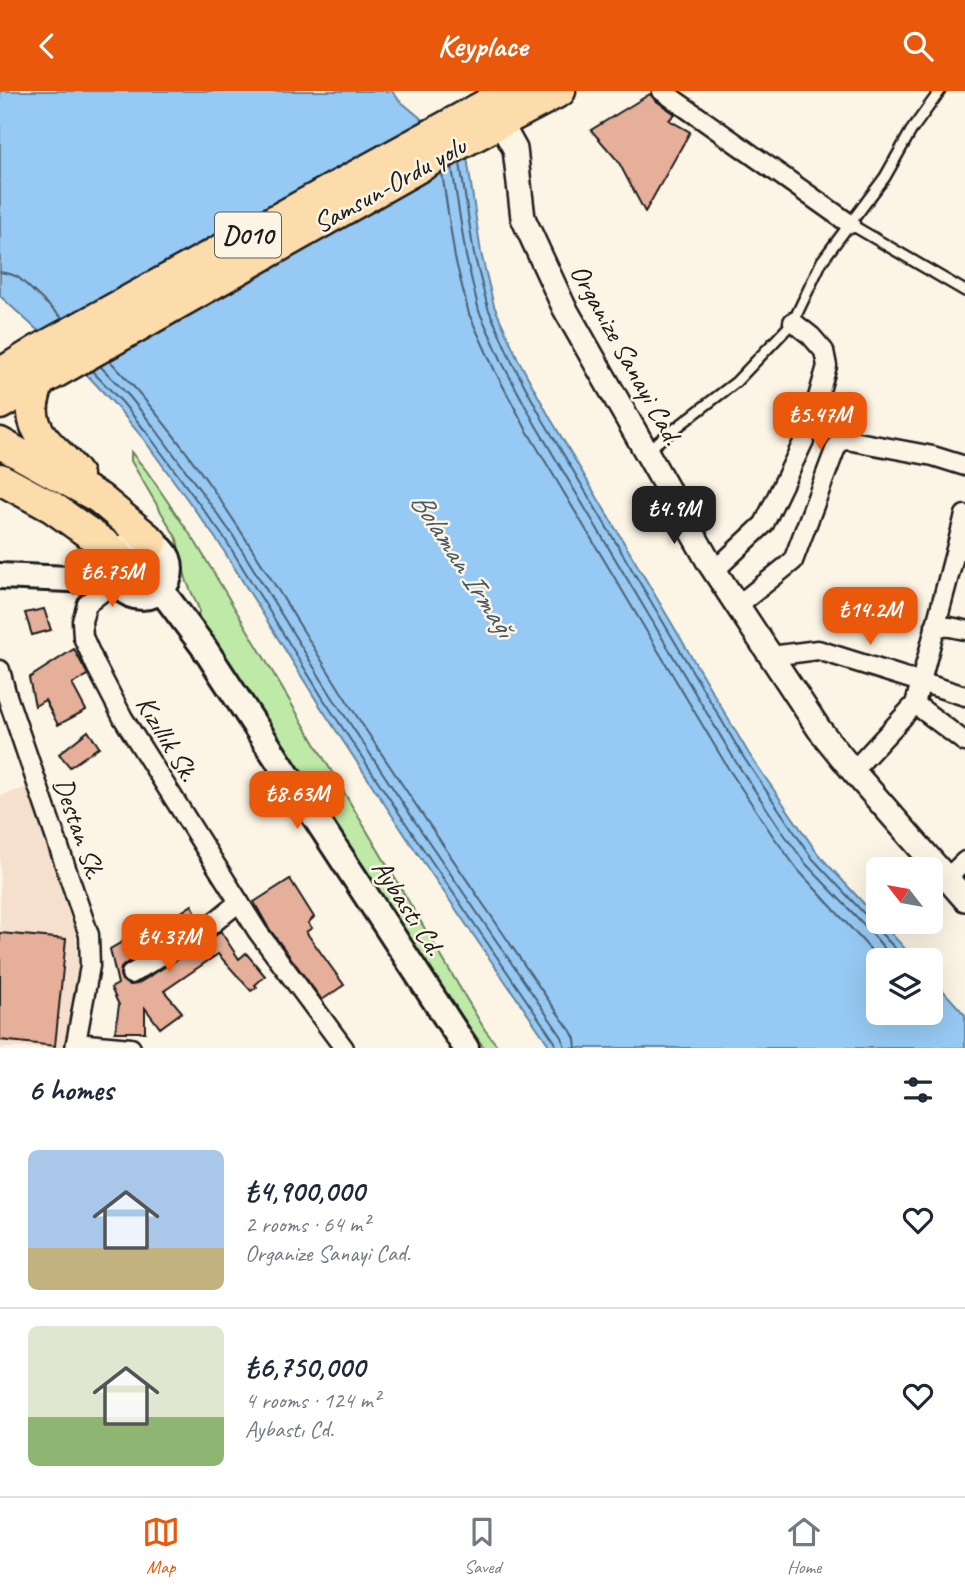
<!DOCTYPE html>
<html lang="en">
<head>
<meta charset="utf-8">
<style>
  body { margin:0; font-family:Caveat,sans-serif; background:#f2f2f3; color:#1f2937; height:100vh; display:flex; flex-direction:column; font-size:26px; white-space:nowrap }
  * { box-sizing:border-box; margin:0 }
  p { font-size:23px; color:#747a83 }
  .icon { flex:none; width:38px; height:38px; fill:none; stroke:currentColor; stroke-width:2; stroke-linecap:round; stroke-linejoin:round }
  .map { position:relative; height:957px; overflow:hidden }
  .drawer { display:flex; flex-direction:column; background:#fff; flex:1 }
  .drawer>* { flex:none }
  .needle { width:46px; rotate:301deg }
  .tools { position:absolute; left:866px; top:766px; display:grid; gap:14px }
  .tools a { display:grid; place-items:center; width:77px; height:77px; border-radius:10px; background:#fff; box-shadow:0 7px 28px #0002; font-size:35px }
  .price { position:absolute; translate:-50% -60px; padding:0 16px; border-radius:14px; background:#ea580c; color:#fff; font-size:23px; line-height:46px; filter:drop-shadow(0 2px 4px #0008) }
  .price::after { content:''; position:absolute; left:50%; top:42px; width:21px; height:16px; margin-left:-10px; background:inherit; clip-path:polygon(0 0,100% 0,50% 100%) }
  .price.active { background:#222; color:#fff }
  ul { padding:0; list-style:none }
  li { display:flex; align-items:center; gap:21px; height:175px; padding:0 28px }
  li+li { border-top:2px solid #e0e1e3 }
  li span { display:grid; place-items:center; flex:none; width:196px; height:140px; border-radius:10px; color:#555 }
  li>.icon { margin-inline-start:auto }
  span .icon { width:84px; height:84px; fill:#fffc; stroke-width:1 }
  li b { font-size:30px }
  h2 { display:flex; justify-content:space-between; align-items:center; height:84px; padding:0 28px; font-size:30px }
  header { display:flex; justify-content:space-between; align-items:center; height:91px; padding:0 28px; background:#ea580c; color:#fff; font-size:32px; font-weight:600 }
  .dock { display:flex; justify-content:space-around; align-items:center; height:98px; border-top:2px solid #e0e1e3; background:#fff; font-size:19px; color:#747a83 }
  .dock a { display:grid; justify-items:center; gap:4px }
  .dock .active { color:#ea580c }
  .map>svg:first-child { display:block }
  .built { fill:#f5e0ce }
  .green { fill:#bee9a6; stroke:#6d8261; stroke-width:2 }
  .water { fill:#96c9f3; stroke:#65849d; stroke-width:2 }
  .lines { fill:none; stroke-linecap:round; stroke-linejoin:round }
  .shore { stroke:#4d6172; stroke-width:2 }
  .building { fill:#e5af9a; stroke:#1c1c1c; stroke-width:2 }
  .service-casing { stroke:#1c1c1c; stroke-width:14 }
  .minor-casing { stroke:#1c1c1c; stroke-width:23 }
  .tertiary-casing { stroke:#1c1c1c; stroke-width:28 }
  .secondary-casing { stroke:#1c1c1c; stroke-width:30 }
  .trunk-casing { stroke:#1c1c1c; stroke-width:35 }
  .service { stroke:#fcf5e5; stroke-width:9 }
  .minor { stroke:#fcf5e5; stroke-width:18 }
  .tertiary { stroke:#fcf5e5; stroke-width:23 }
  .secondary { stroke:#fcf5e5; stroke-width:24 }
  .trunk { stroke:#fddcac; stroke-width:30 }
  .labels { text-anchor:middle; stroke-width:5; stroke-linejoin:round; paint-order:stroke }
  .shield { fill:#fcf5e5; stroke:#5f5d58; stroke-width:2 }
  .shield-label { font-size:26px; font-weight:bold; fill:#1c1c1c }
  .street-label { font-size:28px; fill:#1c1c1c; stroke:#fcf5e5 }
  .water-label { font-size:30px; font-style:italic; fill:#475967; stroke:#fcf5e5 }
</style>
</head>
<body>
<header><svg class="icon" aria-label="back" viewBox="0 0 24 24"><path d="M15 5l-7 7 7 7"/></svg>Keyplace<svg class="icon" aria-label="search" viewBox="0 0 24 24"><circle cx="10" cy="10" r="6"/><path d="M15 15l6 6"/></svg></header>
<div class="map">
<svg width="965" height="957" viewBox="0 0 965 957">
  <rect width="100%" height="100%" fill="#fcf5e5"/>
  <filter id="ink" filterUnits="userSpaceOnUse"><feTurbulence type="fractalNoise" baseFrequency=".0143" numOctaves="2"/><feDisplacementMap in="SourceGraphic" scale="14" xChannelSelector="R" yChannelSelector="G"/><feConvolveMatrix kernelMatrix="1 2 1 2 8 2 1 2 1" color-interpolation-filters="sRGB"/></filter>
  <g filter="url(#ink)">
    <!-- built -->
    <path class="built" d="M 27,696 L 75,839 L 79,878 L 71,935 L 65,957 L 0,957 L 0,705 Z"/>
    <!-- green -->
    <path class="green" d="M 131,361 L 146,379 L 196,452 L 485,939 L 499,957 L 484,957 L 382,810 L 198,530 L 199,518 L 187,491 L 181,469 L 177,448 L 131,370 Z"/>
    <!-- water -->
    <path class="water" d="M 0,0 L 392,0 L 399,9 L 467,66 L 481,162 L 494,215 L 518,268 L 549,325 L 749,663 L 818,763 L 878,828 L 878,831 L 881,831 L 916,870 L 878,870 L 878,922 L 931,922 L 931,886 L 965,924 L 965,957 L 551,957 L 409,750 L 318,612 L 219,452 L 142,346 L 117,316 L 90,287 L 0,205 Z"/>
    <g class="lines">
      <!-- shore -->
      <g class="shore">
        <path d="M 460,72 L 474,163 L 488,217 L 512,271 L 543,329 L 744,667 L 812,767 L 871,830 L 876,833 L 878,839 L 907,870"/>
        <path d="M 452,76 L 466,165 L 479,220 L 504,275 L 535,333 L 736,671 L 781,739 L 806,773 L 869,839 L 895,870"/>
        <path d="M 442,82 L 455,167 L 469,223 L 495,280 L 526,338 L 728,677 L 773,745 L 798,779 L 881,870"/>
        <path d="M 0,181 L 10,183 L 18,186 L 62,227"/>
        <path d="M 110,270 C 203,367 269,486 340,599 C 385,670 434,740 481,810 C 511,853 539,898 571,940 L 575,948 L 576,957"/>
        <path d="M 100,275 L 129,305 L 154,336 L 232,443 L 331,604 L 422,741 L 562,946 L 565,957"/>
        <path d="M 92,280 L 122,311 L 147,342 L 225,448 L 324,609 L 415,746 L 555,951 L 556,957"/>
      </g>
    </g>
    <!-- building -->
    <g class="building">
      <path d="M 650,3 L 655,9 L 675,23 L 669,29 L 690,41 L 645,121 L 618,70 L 591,39 Z"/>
      <path d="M 44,518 L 51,539 L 32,544 L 25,522 Z"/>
      <path d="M 74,558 L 88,584 L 72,593 L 86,619 L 58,634 L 45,609 L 35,615 L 29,587 Z"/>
      <path d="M 88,640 L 99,656 L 70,676 L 59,663 Z"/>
      <path d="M 290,788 L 314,826 L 308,832 L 312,837 L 306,841 L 344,894 L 322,909 L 268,836 L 254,811 Z"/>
      <path d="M 192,814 L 199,828 L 125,873 L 121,877 L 120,883 L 122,889 L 131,894 L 137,893 L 221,841 L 239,868 L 246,862 L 265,885 L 255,894 L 257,896 L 251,900 L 218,863 L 164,900 L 182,921 L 160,937 L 145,917 L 145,941 L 115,941 L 119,914 L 111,897 L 118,893 L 110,858 L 131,846 L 133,850 L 150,842 Z"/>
      <path d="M 0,842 L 66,848 L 55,955 L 0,949 Z"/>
    </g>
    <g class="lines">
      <!-- service casing -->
      <g class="service-casing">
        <g id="service">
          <path d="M 850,133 L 965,200"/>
          <path d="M 646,360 L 736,291 L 793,231 L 822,170 L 885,86 L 911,40 L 940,0"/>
        </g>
      </g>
      <!-- minor casing -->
      <g class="minor-casing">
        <g id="minor">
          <path d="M 662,0 L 850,133"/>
          <path d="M 714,480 L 764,433 L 808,341 L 827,275 L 824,260 L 811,245 L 793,231"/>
          <path d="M 116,490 L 87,513 L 82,530 L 83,546 L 96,575 L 123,627 L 258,841 L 344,957"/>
          <path d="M 737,515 L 793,470 L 835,359 L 839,351 L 847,349 L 933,365 L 965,375"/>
          <path d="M 935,535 L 950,536 L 965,539"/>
          <path d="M 771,565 L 818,559 L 965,605"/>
          <path d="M 0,579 L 7,605 L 89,844 L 90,875 L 75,957"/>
          <path d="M 915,613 L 965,651"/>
          <path d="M 853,680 L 915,613 L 965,424"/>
          <path d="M 947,787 L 965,770"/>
          <path d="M 131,883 L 207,837 L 239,811"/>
          <path d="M 76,952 L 131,957"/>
        </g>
      </g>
      <!-- tertiary casing -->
      <g class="tertiary-casing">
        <path id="tertiary" d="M 500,31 L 515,58 L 523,127 L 564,216 L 710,473 L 819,638 L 853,680 L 965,808"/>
      </g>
      <!-- secondary casing -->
      <g class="secondary-casing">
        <g id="secondary">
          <circle cx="142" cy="478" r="28"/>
          <path d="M 0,485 L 116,490"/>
          <path d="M 161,499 L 203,555 L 466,957"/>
        </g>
      </g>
      <!-- trunk casing -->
      <g class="trunk-casing">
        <g id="trunk">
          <path d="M 0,283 L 37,260 L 511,0"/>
          <path d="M 38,291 C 37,298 34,306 33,313 C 29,347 61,360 77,384"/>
          <path d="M 0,313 L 463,51 L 560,0"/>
          <path d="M 0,352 L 99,407 L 152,451"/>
          <path d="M 0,388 L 52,416 L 118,463"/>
        </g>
      </g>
      <!-- service -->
      <use href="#service" class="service"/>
      <!-- minor -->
      <use href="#minor" class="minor"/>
      <!-- tertiary -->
      <use href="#tertiary" class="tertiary"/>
      <!-- secondary -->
      <use href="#secondary" class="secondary"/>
      <!-- trunk -->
      <use href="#trunk" class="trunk"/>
    </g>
  </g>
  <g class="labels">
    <!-- shield labels -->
    <rect class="shield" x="215" y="121.5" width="66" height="45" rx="5"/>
    <g class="shield-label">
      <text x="248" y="153">D010</text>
    </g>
    <!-- street labels -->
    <g class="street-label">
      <text transform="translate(389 93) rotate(-29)" y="10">Samsun-Ordu yolu</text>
      <text transform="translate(627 263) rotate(61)" y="10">Organize Sanayi Cad.</text>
      <text transform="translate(168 647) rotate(59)" y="10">Kızıllık Sk.</text>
      <text transform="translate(80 737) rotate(71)" y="10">Destan Sk.</text>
      <text transform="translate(409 816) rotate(57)" y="10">Aybastı Cd.</text>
    </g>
    <!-- water labels -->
    <g class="water-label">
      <text transform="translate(463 473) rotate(57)" y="10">Bolaman Irmağı</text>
    </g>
  </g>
</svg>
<div class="tools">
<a><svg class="needle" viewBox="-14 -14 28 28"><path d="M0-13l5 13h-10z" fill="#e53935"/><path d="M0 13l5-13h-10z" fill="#747a83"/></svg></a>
<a><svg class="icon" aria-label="layers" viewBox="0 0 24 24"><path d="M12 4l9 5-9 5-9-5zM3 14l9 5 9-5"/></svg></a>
</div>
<b class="price" style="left:820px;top:361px">₺5.47M</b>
<b class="price active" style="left:674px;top:455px">₺4.9M</b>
<b class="price" style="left:112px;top:518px">₺6.75M</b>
<b class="price" style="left:870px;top:556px">₺14.2M</b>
<b class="price" style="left:297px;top:740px">₺8.63M</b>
<b class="price" style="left:169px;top:883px">₺4.37M</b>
</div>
<section class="drawer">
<h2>6 homes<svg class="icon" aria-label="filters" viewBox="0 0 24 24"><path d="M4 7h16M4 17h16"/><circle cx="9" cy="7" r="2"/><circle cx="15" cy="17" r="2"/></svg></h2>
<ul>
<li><span style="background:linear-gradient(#a9c7e8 70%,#c2b280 0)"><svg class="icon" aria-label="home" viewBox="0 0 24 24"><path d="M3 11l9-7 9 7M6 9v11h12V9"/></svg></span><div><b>₺4,900,000</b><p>2 rooms · 64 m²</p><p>Organize Sanayi Cad.</p></div><svg class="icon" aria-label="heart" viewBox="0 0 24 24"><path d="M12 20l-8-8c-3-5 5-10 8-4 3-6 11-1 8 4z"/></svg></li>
<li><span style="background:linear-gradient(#dfe7d0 65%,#8fb573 0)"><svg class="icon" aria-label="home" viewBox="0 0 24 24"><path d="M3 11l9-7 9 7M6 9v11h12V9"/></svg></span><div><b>₺6,750,000</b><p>4 rooms · 124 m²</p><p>Aybastı Cd.</p></div><svg class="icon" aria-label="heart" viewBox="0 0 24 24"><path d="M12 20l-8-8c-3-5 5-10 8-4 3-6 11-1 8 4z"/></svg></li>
</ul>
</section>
<nav class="dock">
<a class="active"><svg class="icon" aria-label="map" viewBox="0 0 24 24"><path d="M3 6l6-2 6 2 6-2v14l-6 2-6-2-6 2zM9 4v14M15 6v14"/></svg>Map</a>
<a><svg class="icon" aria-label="saved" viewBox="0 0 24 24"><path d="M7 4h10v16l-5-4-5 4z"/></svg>Saved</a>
<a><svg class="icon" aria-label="home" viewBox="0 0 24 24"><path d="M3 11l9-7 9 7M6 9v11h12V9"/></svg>Home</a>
</nav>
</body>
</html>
